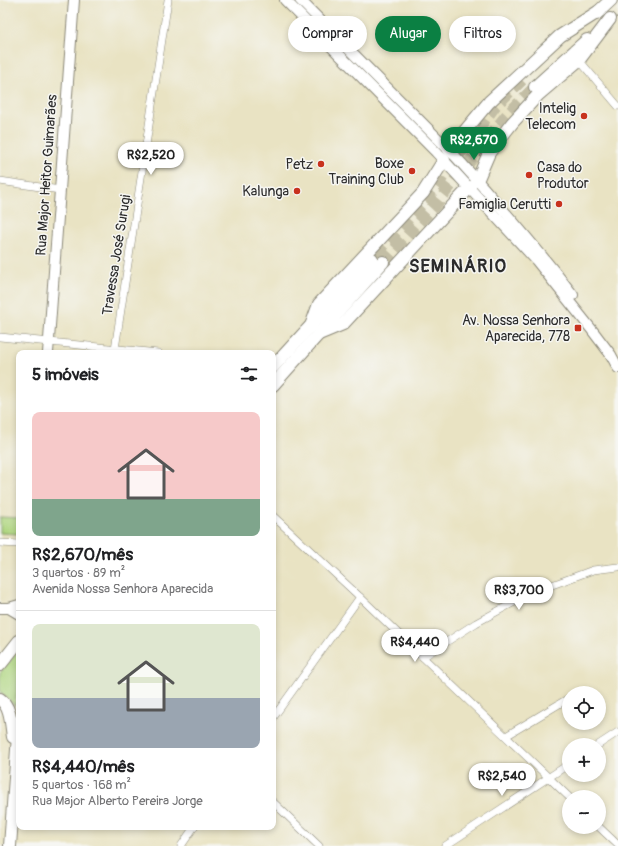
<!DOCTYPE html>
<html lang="pt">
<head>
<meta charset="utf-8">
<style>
  body { margin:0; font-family:Pangolin,sans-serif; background:#f2f2f2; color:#202124; height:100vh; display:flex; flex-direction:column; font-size:15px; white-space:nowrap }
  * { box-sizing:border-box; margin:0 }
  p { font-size:13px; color:#757577 }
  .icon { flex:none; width:22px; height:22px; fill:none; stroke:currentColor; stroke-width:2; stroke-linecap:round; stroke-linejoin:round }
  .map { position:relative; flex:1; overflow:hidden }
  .panel { position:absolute; left:16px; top:350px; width:260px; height:480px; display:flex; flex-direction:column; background:#fff; border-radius:8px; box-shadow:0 2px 6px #0003 }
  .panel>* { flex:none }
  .guide { position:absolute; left:288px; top:16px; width:270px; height:36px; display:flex; gap:8px }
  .controls { position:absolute; left:562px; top:686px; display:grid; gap:8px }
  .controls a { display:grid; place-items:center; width:44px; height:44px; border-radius:50%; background:#fff; box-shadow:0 2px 6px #0003; font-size:20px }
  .price { position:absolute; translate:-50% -34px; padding:0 9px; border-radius:14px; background:#fff; color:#222; font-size:13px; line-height:26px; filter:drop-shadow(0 1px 2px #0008) }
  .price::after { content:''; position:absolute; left:50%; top:24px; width:12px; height:9px; margin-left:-6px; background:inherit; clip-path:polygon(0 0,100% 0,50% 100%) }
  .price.selected { background:#0b8043; color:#fff }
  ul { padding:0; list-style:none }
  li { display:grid; align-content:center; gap:8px; height:212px; padding:0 16px }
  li+li { border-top:1px solid #e0e0e0 }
  li span { display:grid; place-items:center; height:124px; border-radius:8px; color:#555 }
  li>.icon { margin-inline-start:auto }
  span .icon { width:72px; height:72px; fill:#fffc; stroke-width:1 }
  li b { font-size:17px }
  h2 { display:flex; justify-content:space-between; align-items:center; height:48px; padding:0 16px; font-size:17px }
  .tag { padding:0 14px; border-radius:18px; background:#fff; box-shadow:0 2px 6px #0003; font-size:14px; line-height:36px }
  .tag.selected { background:#0b8043; color:#fff }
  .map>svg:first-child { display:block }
  .green { fill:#afd680; stroke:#6d8056 }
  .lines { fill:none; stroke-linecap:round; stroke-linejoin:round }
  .primary-tunnel { stroke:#c3bea5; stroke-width:12; stroke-dasharray:12 6; stroke-linecap:butt }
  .street-casing { stroke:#8a8777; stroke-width:8 }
  .secondary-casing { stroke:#8a8777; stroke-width:12 }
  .primary-casing { stroke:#8a8777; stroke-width:14 }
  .street { stroke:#fff; stroke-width:7 }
  .secondary { stroke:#fff; stroke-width:10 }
  .primary { stroke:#fff; stroke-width:12 }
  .poi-dot { fill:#c8321e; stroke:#f6f6f2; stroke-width:1.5 }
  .labels { text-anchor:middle; stroke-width:3; stroke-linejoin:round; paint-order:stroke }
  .poi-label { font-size:14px; fill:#2b2b2b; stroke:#f6f6f2; text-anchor:end }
  .street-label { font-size:14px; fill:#2b2b2b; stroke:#f6f6f2 }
  .district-label { font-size:18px; font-weight:bold; letter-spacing:1px; fill:#2b2b2b; stroke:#f6f6f2 }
</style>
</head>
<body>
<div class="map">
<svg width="618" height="846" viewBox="0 0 618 846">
  <rect width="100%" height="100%" fill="#f6f6f2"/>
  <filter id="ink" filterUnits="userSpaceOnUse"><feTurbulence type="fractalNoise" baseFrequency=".025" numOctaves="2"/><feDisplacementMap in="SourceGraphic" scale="8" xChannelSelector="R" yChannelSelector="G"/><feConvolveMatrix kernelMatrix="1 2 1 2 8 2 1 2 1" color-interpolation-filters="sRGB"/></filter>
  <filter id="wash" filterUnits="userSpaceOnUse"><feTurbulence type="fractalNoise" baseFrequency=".012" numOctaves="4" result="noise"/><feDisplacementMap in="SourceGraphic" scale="16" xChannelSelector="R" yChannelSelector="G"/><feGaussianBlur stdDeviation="0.9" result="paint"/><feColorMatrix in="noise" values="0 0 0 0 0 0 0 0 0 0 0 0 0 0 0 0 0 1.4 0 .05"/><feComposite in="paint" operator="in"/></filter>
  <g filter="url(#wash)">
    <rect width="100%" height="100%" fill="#e9e3c3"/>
    <!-- green -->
    <g class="green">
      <path d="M 0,517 L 19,518 L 19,534 L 0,533 Z"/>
      <path d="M 19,650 L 19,674 L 15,706 L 2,693 L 0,693 L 0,672 Z"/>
    </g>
  </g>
  <g filter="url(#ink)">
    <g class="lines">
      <!-- primary-tunnel -->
      <g class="primary-tunnel">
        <path d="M 376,254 L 428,197 L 495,106 L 522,80"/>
        <path d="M 383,262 L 436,204 L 506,116 L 533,89"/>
      </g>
      <!-- street casing -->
      <g class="street-casing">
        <g id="street">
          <path d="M 579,60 L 618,106"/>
          <path d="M 0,181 L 60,190"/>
          <path d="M 0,337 L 158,353"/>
          <path d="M 115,349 L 168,0"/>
          <path d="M 273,516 L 360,597 L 569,797"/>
          <path d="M 0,543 L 19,544"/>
          <path d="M 423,657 L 476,623 L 533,592 L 593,570 L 618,567"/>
          <path d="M 273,718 L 360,597"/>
          <path d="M 506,736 L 569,698"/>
          <path d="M 598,745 L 618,732"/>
          <path d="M 273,802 L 319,846"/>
          <path d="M 599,827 L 618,845"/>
          <path d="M 181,846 L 194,827"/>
          <path d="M 445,846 L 569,764"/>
        </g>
      </g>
      <!-- secondary casing -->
      <g class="secondary-casing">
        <g id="secondary">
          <path d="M 285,0 L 436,152 L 536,260 L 592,330 L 611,355 L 618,368"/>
          <path d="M 300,0 L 455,156 C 496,201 536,247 573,295"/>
          <path d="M 48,353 L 74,0"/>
          <path d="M 0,608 L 9,608 L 19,605"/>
          <path d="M 9,608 L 19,614"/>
        </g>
      </g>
      <!-- primary casing -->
      <g class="primary-casing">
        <g id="primary">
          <path d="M 596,14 L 611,0"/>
          <path d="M 535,87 L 587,40"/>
          <path d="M 449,150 L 489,102 L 560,36 L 601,10"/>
          <path d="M 477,181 L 489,153 L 494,146 L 513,122 L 538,95 L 579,60 L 610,19"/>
          <path d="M 311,326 L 319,304 L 423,193 L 444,160"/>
          <path d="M 319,334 L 343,324 L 470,187"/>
          <path d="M 273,367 L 372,259"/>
          <path d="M 273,385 L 383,262"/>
          <path d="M 0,665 L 19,641"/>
          <path d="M 0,699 C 11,707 11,724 13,737"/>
          <path d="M 10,846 L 19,722"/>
        </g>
      </g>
      <!-- street -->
      <use href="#street" class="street"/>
      <!-- secondary -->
      <use href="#secondary" class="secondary"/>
      <!-- primary -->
      <use href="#primary" class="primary"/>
    </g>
  </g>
  <!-- markers -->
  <g class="poi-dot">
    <circle cx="584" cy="116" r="4"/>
    <circle cx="321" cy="164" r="4"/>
    <circle cx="412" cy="171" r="4"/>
    <circle cx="529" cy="175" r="4"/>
    <circle cx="297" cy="191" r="4"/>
    <circle cx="559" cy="204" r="4"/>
    <rect x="574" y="324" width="8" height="8" rx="2"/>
  </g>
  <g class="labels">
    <!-- poi labels -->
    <g class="poi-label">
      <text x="576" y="113">Intelig<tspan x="576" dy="16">Telecom</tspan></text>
      <text x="404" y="168">Boxe<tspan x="404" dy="16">Training Club</tspan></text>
      <text x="313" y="169">Petz</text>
      <text x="537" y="172" text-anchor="start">Casa do<tspan x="537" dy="16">Produtor</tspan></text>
      <text x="289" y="196">Kalunga</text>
      <text x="551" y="209">Famiglia Cerutti</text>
      <text x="570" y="325">Av. Nossa Senhora<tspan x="570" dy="16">Aparecida, 778</tspan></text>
    </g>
    <!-- street labels -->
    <g class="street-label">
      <text transform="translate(46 175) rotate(-86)" y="5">Rua Major Heitor Guimarães</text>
      <text transform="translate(116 255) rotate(-81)" y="5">Travessa José Surugi</text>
    </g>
    <!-- district labels -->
    <g class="district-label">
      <text x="458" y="272">SEMINÁRIO</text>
    </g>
  </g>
</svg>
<div class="controls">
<a><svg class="icon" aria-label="locate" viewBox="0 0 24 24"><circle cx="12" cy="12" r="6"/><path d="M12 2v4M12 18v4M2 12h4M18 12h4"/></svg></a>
<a>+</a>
<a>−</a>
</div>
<b class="price selected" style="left:474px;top:161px">R$2,670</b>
<b class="price" style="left:151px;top:176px">R$2,520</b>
<b class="price" style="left:519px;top:611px">R$3,700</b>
<b class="price" style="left:415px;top:663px">R$4,440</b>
<b class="price" style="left:502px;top:797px">R$2,540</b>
<div class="guide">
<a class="tag">Comprar</a>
<a class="tag selected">Alugar</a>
<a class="tag">Filtros</a>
</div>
<section class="panel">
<h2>5 imóveis<svg class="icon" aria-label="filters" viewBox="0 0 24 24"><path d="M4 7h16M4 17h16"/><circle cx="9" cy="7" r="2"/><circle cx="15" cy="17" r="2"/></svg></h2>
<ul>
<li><span style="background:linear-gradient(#f6c9c9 70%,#7fa58c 0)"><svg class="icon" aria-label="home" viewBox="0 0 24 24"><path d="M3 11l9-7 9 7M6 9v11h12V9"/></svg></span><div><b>R$2,670/mês</b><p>3 quartos · 89 m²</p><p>Avenida Nossa Senhora Aparecida</p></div></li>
<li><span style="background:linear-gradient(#dfe7d0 60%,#9aa5b1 0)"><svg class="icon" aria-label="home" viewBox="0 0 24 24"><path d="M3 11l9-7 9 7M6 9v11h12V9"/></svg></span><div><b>R$4,440/mês</b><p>5 quartos · 168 m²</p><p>Rua Major Alberto Pereira Jorge</p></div></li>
</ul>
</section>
</div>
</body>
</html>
